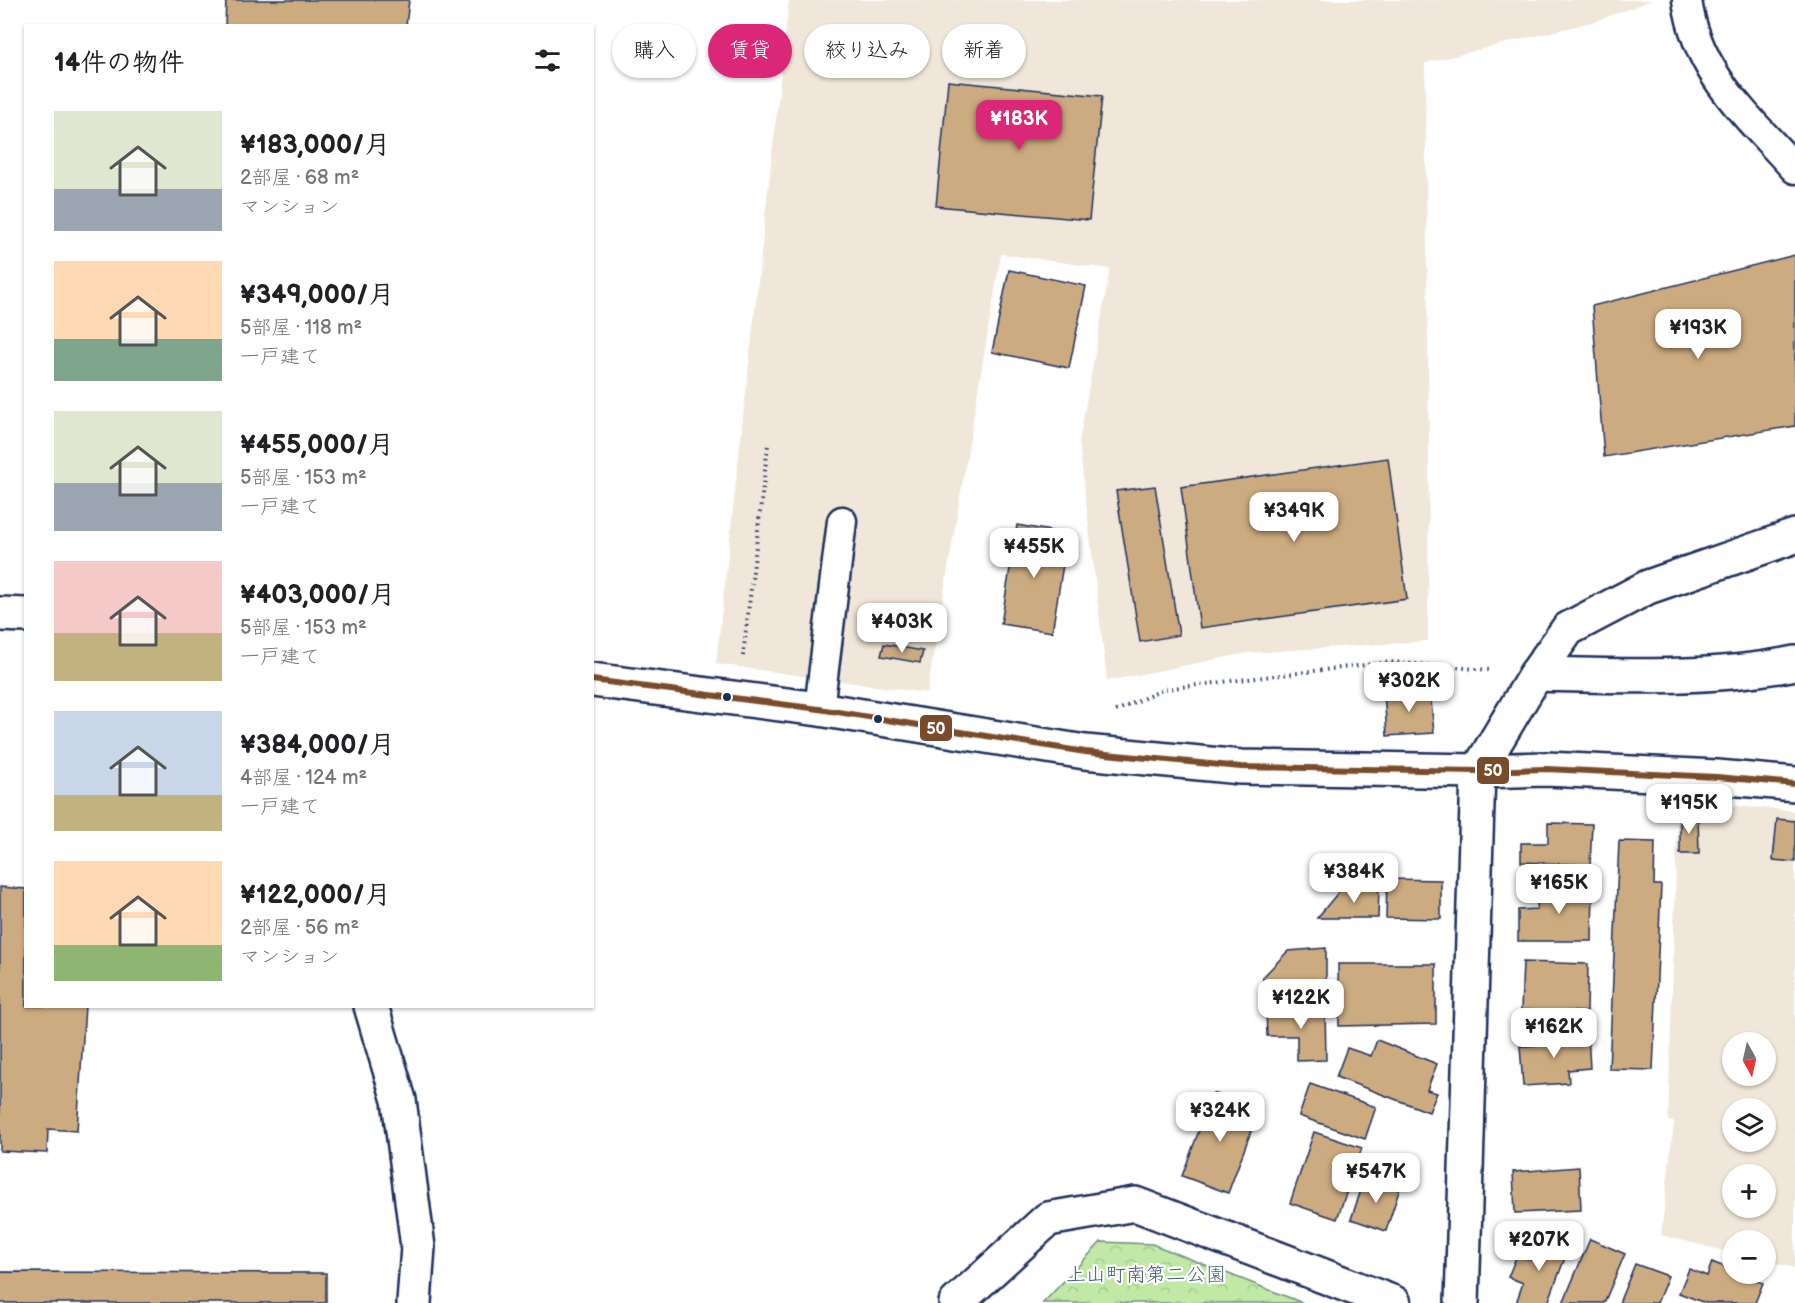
<!DOCTYPE html>
<html lang="ja">
<head>
<meta charset="utf-8">
<style>
  body { margin:0; font-family:"Balsamiq Sans","Klee One",sans-serif; background:#f6f6f6; color:#202124; height:100vh; display:flex; flex-direction:column; font-size:22px; white-space:nowrap }
  * { box-sizing:border-box; margin:0 }
  p { font-size:20px; color:#757577 }
  .icon { flex:none; width:33px; height:33px; fill:none; stroke:currentColor; stroke-width:2; stroke-linecap:round; stroke-linejoin:round }
  .map { position:relative; flex:1; overflow:hidden }
  .panel { position:absolute; left:24px; top:24px; width:570px; height:984px; display:flex; flex-direction:column; background:#fff; border-radius:0px; box-shadow:0 2px 4px #0004 }
  .panel>* { flex:none }
  .banner { position:absolute; left:612px; top:24px; width:570px; height:54px; display:flex; gap:12px }
  .needle { width:39px; rotate:172deg }
  .controls { position:absolute; left:1722px; top:1032px; display:grid; gap:12px }
  .controls a { display:grid; place-items:center; width:54px; height:54px; border-radius:50%; background:#fff; box-shadow:0 2px 4px #0004; font-size:30px }
  .price { position:absolute; translate:-50% -51px; padding:0 14px; border-radius:12px; background:#fff; color:#222; font-size:20px; line-height:39px; filter:drop-shadow(0 2px 3px #0008) }
  .price::after { content:''; position:absolute; left:50%; top:36px; width:18px; height:14px; margin-left:-9px; background:inherit; clip-path:polygon(0 0,100% 0,50% 100%) }
  .price.on { background:#db2777; color:#fff }
  ul { padding:0; list-style:none }
  li { display:flex; align-items:center; gap:18px; height:150px; padding:0 30px }
  li span { display:grid; place-items:center; flex:none; width:168px; height:120px; border-radius:0px; color:#555 }
  li>.icon { margin-inline-start:auto }
  span .icon { width:72px; height:72px; fill:#fffc; stroke-width:1 }
  li b { font-size:26px }
  h2 { display:flex; justify-content:space-between; align-items:center; height:72px; padding:0 30px; font-size:26px }
  .tag { padding:0 21px; border-radius:27px; background:#fff; box-shadow:0 2px 4px #0004; font-size:21px; line-height:54px }
  .tag.on { background:#db2777; color:#fff }
  .map>svg:first-child { display:block }
  .built { fill:#f0e6d9; fill-rule:evenodd }
  .park { fill:url(#park-crowns); stroke:#6e8c82; stroke-width:1.5 }
  .building { fill:#cdab80; stroke:#1b2f5e; stroke-width:1.5 }
  .lines { fill:none; stroke-linecap:round; stroke-linejoin:round }
  .service-casing { stroke:#1b2f5e; stroke-width:33 }
  .minor-casing { stroke:#1b2f5e; stroke-width:38 }
  .tertiary-casing { stroke:#1b2f5e; stroke-width:38 }
  .path { stroke:#1b2f5e; stroke-width:4; stroke-dasharray:1.5 4.5; stroke-linecap:butt }
  .service { stroke:#fff; stroke-width:28 }
  .minor { stroke:#fff; stroke-width:33 }
  .tertiary { stroke:#fff; stroke-width:33 }
  .bus-1-casing { stroke:#fff; stroke-width:10 }
  .bus-1 { stroke:#7a4b2a; stroke-width:6 }
  .bus-dot { fill:#1b2f5e; stroke:#fff; stroke-width:2 }
  .labels { text-anchor:middle; stroke-width:4.5; stroke-linejoin:round; paint-order:stroke }
  .park-label { font-size:20px; fill:#445e70; stroke:#fff }
  .line-badge { stroke:#fff; stroke-width:2 }
  .badge-label { font-size:16px; text-anchor:middle; font-weight:bold; fill:#fff }
</style>
</head>
<body>
<div class="map">
<svg width="1795" height="1303" viewBox="0 0 1795 1303">
  <defs>
    <pattern id="park-crowns" width="20" height="18" patternUnits="userSpaceOnUse" patternTransform="scale(1.5)"><rect width="20" height="18" fill="#c1e9a5"/><path d="M2 6a3 3 0 1 1 6 0M12 15a3 3 0 1 1 6 0" fill="none" stroke="#a5c890"/></pattern>
  </defs>
  <rect width="100%" height="100%" fill="#fff"/>
  <filter id="ink" filterUnits="userSpaceOnUse"><feTurbulence type="fractalNoise" baseFrequency=".0167" numOctaves="2"/><feDisplacementMap in="SourceGraphic" scale="12" xChannelSelector="R" yChannelSelector="G"/><feConvolveMatrix kernelMatrix="1 2 1 2 8 2 1 2 1" color-interpolation-filters="sRGB"/></filter>
  <g filter="url(#ink)">
    <!-- built -->
    <g class="built">
      <path d="M 789,0 L 1652,0 L 1596,21 L 1425,63 L 1429,444 L 1428,641 L 1248,653 L 1107,681 L 1079,442 L 1110,269 L 1001,254 L 927,693 L 716,664 Z"/>
      <path d="M 1678,801 L 1795,811 L 1795,1268 L 1766,1261 L 1766,1240 L 1732,1240 L 1732,1253 L 1661,1235 L 1674,1122 L 1668,1121 ZM 1732,1042 L 1766,1042 L 1766,1076 L 1732,1076 ZM 1732,1108 L 1766,1108 L 1766,1142 L 1732,1142 ZM 1732,1174 L 1766,1174 L 1766,1208 L 1732,1208 Z"/>
    </g>
    <!-- park -->
    <path class="park" d="M 1101,1242 L 1152,1244 L 1303,1303 L 1043,1303 Z"/>
    <!-- building -->
    <g class="building">
      <path d="M 226,0 L 409,0 L 406,26 L 225,26 Z"/>
      <path d="M 948,81 L 1102,96 L 1089,220 L 936,206 Z"/>
      <path d="M 1795,255 L 1795,426 L 1604,457 L 1592,306 Z"/>
      <path d="M 1009,270 L 1086,286 L 1069,368 L 992,352 Z"/>
      <path d="M 1388,458 L 1407,599 L 1200,628 L 1181,487 Z"/>
      <path d="M 1155,486 L 1179,635 L 1140,642 L 1116,491 Z"/>
      <path d="M 1017,525 L 1068,534 L 1052,632 L 1001,624 Z"/>
      <path d="M 884,644 L 923,651 L 920,663 L 881,656 Z"/>
      <path d="M 1430,689 L 1434,733 L 1387,736 L 1384,692 Z"/>
      <path d="M 1680,816 L 1698,816 L 1699,854 L 1680,854 Z"/>
      <path d="M 1777,819 L 1795,821 L 1795,862 L 1773,860 Z"/>
      <path d="M 1548,823 L 1592,824 L 1590,865 L 1521,862 L 1521,843 L 1548,843 Z"/>
      <path d="M 1619,841 L 1655,842 L 1654,885 L 1661,885 L 1653,1070 L 1609,1069 Z"/>
      <path d="M 1387,879 L 1441,880 L 1441,919 L 1386,918 Z"/>
      <path d="M 1379,886 L 1378,918 L 1317,918 L 1341,889 Z"/>
      <path d="M 1538,886 L 1593,886 L 1592,941 L 1518,941 L 1518,910 L 1537,909 Z"/>
      <path d="M 0,887 L 26,889 L 26,1006 L 85,1006 L 77,1131 L 48,1129 L 47,1153 L 0,1151 Z"/>
      <path d="M 1326,948 L 1326,992 L 1262,995 L 1263,977 L 1288,951 Z"/>
      <path d="M 1523,962 L 1588,964 L 1587,1012 L 1521,1010 Z"/>
      <path d="M 1338,964 L 1436,964 L 1436,1024 L 1339,1026 Z"/>
      <path d="M 1325,1007 L 1326,1060 L 1297,1061 L 1297,1036 L 1267,1036 L 1266,1008 Z"/>
      <path d="M 1569,1032 L 1569,1036 L 1588,1035 L 1590,1068 L 1568,1070 L 1569,1083 L 1523,1086 L 1520,1046 L 1541,1045 L 1541,1034 Z"/>
      <path d="M 1377,1040 L 1437,1064 L 1427,1090 L 1437,1093 L 1429,1112 L 1336,1077 L 1347,1048 L 1371,1056 Z"/>
      <path d="M 1310,1084 L 1376,1107 L 1365,1139 L 1299,1116 Z"/>
      <path d="M 1213,1093 L 1259,1110 L 1228,1193 L 1182,1176 Z"/>
      <path d="M 1314,1132 L 1362,1148 L 1337,1219 L 1290,1203 Z"/>
      <path d="M 1579,1167 L 1581,1210 L 1515,1213 L 1513,1172 Z"/>
      <path d="M 1366,1176 L 1400,1188 L 1386,1231 L 1351,1219 Z"/>
      <path d="M 1540,1237 L 1569,1247 L 1548,1303 L 1516,1303 L 1523,1283 L 1508,1277 L 1517,1255 L 1531,1260 Z"/>
      <path d="M 1590,1239 L 1625,1254 L 1604,1303 L 1563,1303 Z"/>
      <path d="M 1712,1262 L 1732,1270 L 1732,1274 L 1740,1274 L 1763,1283 L 1755,1303 L 1705,1303 L 1679,1293 L 1689,1269 L 1707,1276 Z"/>
      <path d="M 1635,1264 L 1668,1276 L 1657,1303 L 1619,1303 Z"/>
      <path d="M 0,1272 L 326,1273 L 326,1303 L 0,1303 Z"/>
    </g>
    <g class="lines">
      <!-- service casing -->
      <g class="service-casing">
        <g id="service">
          <path d="M 1687,0 C 1697,74 1748,116 1795,169"/>
          <path d="M 819,709 L 842,521"/>
        </g>
      </g>
      <!-- minor casing -->
      <g class="minor-casing">
        <g id="minor">
          <path d="M 1536,674 C 1623,676 1710,680 1795,663"/>
          <path d="M 371,1006 L 399,1100 L 418,1247 L 414,1303"/>
          <path d="M 956,1303 L 1048,1219 L 1135,1204 L 1394,1303"/>
          <path d="M 1462,1303 L 1478,771"/>
        </g>
      </g>
      <!-- tertiary casing -->
      <g class="tertiary-casing">
        <g id="tertiary">
          <path d="M 0,614 L 26,615"/>
          <path d="M 592,680 L 819,709 L 1085,752 L 1241,767 L 1478,771 L 1546,769 L 1717,777 L 1795,784"/>
          <path d="M 1478,771 L 1536,674 L 1568,629 L 1648,587 L 1795,536"/>
        </g>
      </g>
      <!-- path -->
      <g class="path">
        <path d="M 743,656 L 768,445"/>
        <path d="M 1116,711 L 1164,689 L 1390,662 L 1489,670"/>
      </g>
      <!-- service -->
      <use href="#service" class="service"/>
      <!-- minor -->
      <use href="#minor" class="minor"/>
      <!-- tertiary -->
      <use href="#tertiary" class="tertiary"/>
      <!-- bus-1 casing -->
      <g class="bus-1-casing">
        <path id="bus-1" d="M 592,680 L 819,709 L 1085,752 L 1241,767 L 1478,771 L 1546,769 L 1717,777 L 1795,784"/>
      </g>
      <!-- bus-1 -->
      <use href="#bus-1" class="bus-1"/>
    </g>
  </g>
  <!-- markers -->
  <g class="bus-dot">
    <circle cx="727" cy="697" r="5"/>
    <circle cx="878" cy="719" r="5"/>
  </g>
  <g class="labels">
    <!-- park labels -->
    <g class="park-label">
      <text x="1146" y="1281">上山町南第二公園</text>
    </g>
  </g>
  <g class="line-badge">
    <rect x="919" y="714" width="34" height="28" rx="6" fill="#7a4b2a"/>
    <rect x="1476" y="756" width="34" height="29" rx="6" fill="#7a4b2a"/>
  </g>
  <g class="badge-label">
    <text x="936" y="734">50</text>
    <text x="1493" y="776">50</text>
  </g>
</svg>
<div class="controls">
<a><svg class="needle" viewBox="-14 -14 28 28"><path d="M0-13l5 13h-10z" fill="#e53935"/><path d="M0 13l5-13h-10z" fill="#757577"/></svg></a>
<a><svg class="icon" aria-label="layers" viewBox="0 0 24 24"><path d="M12 4l9 5-9 5-9-5zM3 14l9 5 9-5"/></svg></a>
<a>+</a>
<a>−</a>
</div>
<b class="price on" style="left:1019px;top:151px">¥183K</b>
<b class="price" style="left:1698px;top:360px">¥193K</b>
<b class="price" style="left:1294px;top:543px">¥349K</b>
<b class="price" style="left:1034px;top:579px">¥455K</b>
<b class="price" style="left:902px;top:654px">¥403K</b>
<b class="price" style="left:1409px;top:713px">¥302K</b>
<b class="price" style="left:1689px;top:835px">¥195K</b>
<b class="price" style="left:1354px;top:904px">¥384K</b>
<b class="price" style="left:1559px;top:915px">¥165K</b>
<b class="price" style="left:1301px;top:1030px">¥122K</b>
<b class="price" style="left:1554px;top:1059px">¥162K</b>
<b class="price" style="left:1220px;top:1143px">¥324K</b>
<b class="price" style="left:1376px;top:1204px">¥547K</b>
<b class="price" style="left:1539px;top:1272px">¥207K</b>
<div class="banner">
<a class="tag">購入</a>
<a class="tag on">賃貸</a>
<a class="tag">絞り込み</a>
<a class="tag">新着</a>
</div>
<section class="panel">
<h2>14件の物件<svg class="icon" aria-label="filters" viewBox="0 0 24 24"><path d="M4 7h16M4 17h16"/><circle cx="9" cy="7" r="2"/><circle cx="15" cy="17" r="2"/></svg></h2>
<ul>
<li><span style="background:linear-gradient(#dfe7d0 65%,#9aa5b1 0)"><svg class="icon" aria-label="home" viewBox="0 0 24 24"><path d="M3 11l9-7 9 7M6 9v11h12V9"/></svg></span><div><b>¥183,000/月</b><p>2部屋 · 68 m²</p><p>マンション</p></div></li>
<li><span style="background:linear-gradient(#ffd9b3 65%,#7fa58c 0)"><svg class="icon" aria-label="home" viewBox="0 0 24 24"><path d="M3 11l9-7 9 7M6 9v11h12V9"/></svg></span><div><b>¥349,000/月</b><p>5部屋 · 118 m²</p><p>一戸建て</p></div></li>
<li><span style="background:linear-gradient(#dfe7d0 60%,#9aa5b1 0)"><svg class="icon" aria-label="home" viewBox="0 0 24 24"><path d="M3 11l9-7 9 7M6 9v11h12V9"/></svg></span><div><b>¥455,000/月</b><p>5部屋 · 153 m²</p><p>一戸建て</p></div></li>
<li><span style="background:linear-gradient(#f6c9c9 60%,#c2b280 0)"><svg class="icon" aria-label="home" viewBox="0 0 24 24"><path d="M3 11l9-7 9 7M6 9v11h12V9"/></svg></span><div><b>¥403,000/月</b><p>5部屋 · 153 m²</p><p>一戸建て</p></div></li>
<li><span style="background:linear-gradient(#c9d6e8 70%,#c2b280 0)"><svg class="icon" aria-label="home" viewBox="0 0 24 24"><path d="M3 11l9-7 9 7M6 9v11h12V9"/></svg></span><div><b>¥384,000/月</b><p>4部屋 · 124 m²</p><p>一戸建て</p></div></li>
<li><span style="background:linear-gradient(#ffd9b3 70%,#8fb573 0)"><svg class="icon" aria-label="home" viewBox="0 0 24 24"><path d="M3 11l9-7 9 7M6 9v11h12V9"/></svg></span><div><b>¥122,000/月</b><p>2部屋 · 56 m²</p><p>マンション</p></div></li>
</ul>
</section>
</div>
</body>
</html>
